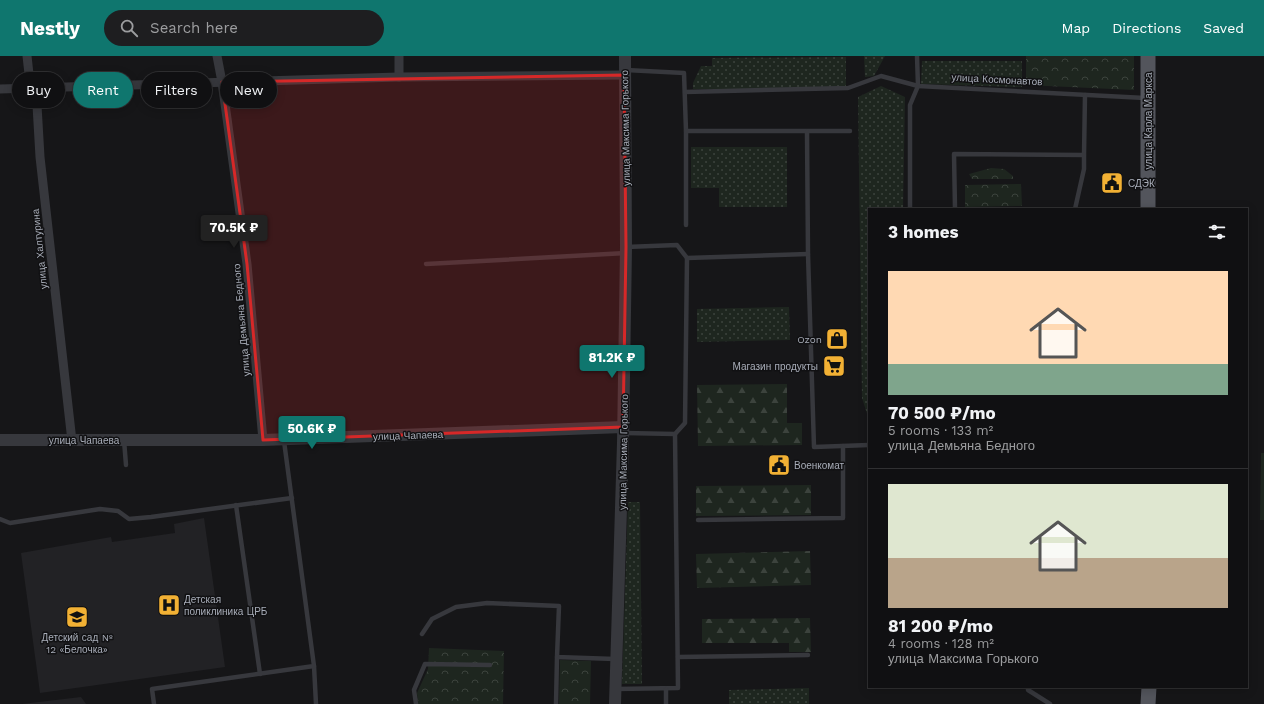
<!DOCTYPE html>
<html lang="en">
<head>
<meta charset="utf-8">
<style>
  body { margin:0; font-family:"Work Sans",sans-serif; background:#1e1e20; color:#f1f3f6; height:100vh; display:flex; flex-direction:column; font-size:15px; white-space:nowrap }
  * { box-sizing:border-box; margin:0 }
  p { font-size:13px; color:#9c9d9f }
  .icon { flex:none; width:22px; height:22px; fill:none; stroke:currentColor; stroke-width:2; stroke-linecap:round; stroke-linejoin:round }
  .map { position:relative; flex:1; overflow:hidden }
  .panel { position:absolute; left:868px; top:152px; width:380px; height:480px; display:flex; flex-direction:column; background:#101012; border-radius:0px; box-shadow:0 2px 10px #0003,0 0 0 1px #303032 }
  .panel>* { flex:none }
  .guide { position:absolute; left:12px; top:16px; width:380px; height:36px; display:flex; gap:8px }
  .price { position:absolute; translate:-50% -34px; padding:0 9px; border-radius:4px; background:#0f766e; color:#fff; font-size:13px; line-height:26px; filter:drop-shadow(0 1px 2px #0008) }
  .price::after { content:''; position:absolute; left:50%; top:24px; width:12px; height:9px; margin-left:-6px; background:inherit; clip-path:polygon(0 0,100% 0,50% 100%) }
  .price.on { background:#222; color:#fff }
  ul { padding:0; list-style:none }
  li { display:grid; align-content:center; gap:8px; height:212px; padding:0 20px }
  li+li { border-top:1px solid #303032 }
  li span { display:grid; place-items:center; height:124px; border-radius:0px; color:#555 }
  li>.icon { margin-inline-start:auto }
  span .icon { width:72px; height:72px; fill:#fffc; stroke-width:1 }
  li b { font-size:17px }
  h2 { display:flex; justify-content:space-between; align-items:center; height:48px; padding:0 20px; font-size:17px }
  .chip { padding:0 14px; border-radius:18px; background:#101012; box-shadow:0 2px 10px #0003,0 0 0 1px #303032; font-size:14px; line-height:36px }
  .chip.on { background:#0f766e; color:#fff }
  header { display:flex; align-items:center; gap:24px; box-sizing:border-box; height:56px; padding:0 20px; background:#0f766e; color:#fff }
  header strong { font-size:19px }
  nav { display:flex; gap:22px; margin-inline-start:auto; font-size:14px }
  .search { width:280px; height:36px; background:#1e1e20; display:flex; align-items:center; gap:10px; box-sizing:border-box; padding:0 14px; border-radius:22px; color:#9c9d9f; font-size:15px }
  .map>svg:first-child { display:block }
  .built { fill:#222225 }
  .grass { fill:url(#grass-dots) }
  .forest { fill:url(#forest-firs) }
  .park { fill:url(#park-crowns) }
  .pitch { fill:#1e261f }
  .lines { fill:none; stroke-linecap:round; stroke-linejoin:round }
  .service { stroke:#37383d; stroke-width:4.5 }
  .minor { stroke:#37383d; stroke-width:9 }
  .tertiary { stroke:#37383d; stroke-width:12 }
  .primary { stroke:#53555c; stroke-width:15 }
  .marked { fill:#d62828; fill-opacity:0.2; stroke:#d62828; stroke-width:3; stroke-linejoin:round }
  .labels { text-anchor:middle; stroke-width:3; stroke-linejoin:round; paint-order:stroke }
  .street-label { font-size:10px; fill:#a8adb8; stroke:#111113 }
  .poi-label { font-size:10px; fill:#a8adb8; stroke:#111113; text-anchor:start }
</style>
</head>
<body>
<header>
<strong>Nestly</strong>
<div class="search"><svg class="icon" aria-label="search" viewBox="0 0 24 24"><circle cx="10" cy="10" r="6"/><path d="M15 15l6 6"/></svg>Search here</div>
<nav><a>Map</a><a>Directions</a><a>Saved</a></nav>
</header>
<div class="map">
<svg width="1264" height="648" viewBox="0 0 1264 648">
  <defs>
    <pattern id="grass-dots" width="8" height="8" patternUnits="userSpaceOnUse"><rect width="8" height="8" fill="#1e261f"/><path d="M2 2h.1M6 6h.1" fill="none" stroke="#3c433d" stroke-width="1.8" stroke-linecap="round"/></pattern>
    <pattern id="forest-firs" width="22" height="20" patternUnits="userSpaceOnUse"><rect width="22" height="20" fill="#1e261f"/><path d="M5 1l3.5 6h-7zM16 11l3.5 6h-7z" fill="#3c433d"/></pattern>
    <pattern id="park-crowns" width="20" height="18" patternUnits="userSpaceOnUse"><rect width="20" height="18" fill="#1e261f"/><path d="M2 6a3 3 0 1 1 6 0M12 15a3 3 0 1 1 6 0" fill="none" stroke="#3c433d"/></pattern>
  </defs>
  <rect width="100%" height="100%" fill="#161618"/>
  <!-- built -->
  <g class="built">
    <path d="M 204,462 L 225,611 L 40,637 L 21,497 L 111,481 L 112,486 L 175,477 L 174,468 Z"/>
    <path d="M 81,641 L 86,648 L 22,648 Z"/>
  </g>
  <!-- grass -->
  <g class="grass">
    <path d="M 864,0 L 885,0 L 874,20 L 865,21 Z"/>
    <path d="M 846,1 L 846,33 L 693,33 L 693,27 L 701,10 L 712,10 L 712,2 Z"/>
    <path d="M 922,5 L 1022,5 L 1022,31 L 921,28 Z"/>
    <path d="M 881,30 L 905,41 L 903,153 L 869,153 L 869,364 L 862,342 L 858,41 Z"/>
    <path d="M 691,91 L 787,91 L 787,151 L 719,151 L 719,132 L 691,132 Z"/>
    <path d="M 789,251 L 790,284 L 697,286 L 697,253 Z"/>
    <path d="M 628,446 L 640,446 L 642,628 L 622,628 Z"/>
    <path d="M 809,632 L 809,648 L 729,648 L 729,634 Z"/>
  </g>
  <!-- forest -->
  <g class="forest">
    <path d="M 787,328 L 787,367 L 802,367 L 802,389 L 698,390 L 697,329 Z"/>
    <path d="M 811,429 L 811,459 L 696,460 L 696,430 Z"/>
    <path d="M 810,495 L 811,529 L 697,532 L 696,498 Z"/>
    <path d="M 810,562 L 811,596 L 789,596 L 789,587 L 702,587 L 702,563 Z"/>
  </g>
  <!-- park -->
  <g class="park">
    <path d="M 1026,0 L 1134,0 L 1134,34 L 1026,29 Z"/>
    <path d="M 991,112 L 1004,113 L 1013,120 L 1013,123 L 972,123 L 969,118 Z"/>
    <path d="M 1021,128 L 1022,150 L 965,151 L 965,129 Z"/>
    <path d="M 429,592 L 504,595 L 503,648 L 418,648 L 417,637 L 428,613 Z"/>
    <path d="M 560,604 L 591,605 L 590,648 L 559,648 Z"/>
  </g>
  <!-- pitch -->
  <path class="pitch" d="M 1261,397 L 1264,397 L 1264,464 L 1260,464 Z"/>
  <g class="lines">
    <!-- service -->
    <g class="service">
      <path d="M 626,14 L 684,17 L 686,75 L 686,169"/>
      <path d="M 685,36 L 848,32 L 881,20 L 918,30 L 1145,42"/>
      <path d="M 686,75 L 850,75"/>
      <path d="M 807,76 L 808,198 L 814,391 L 869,389"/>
      <path d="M 1084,99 L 1085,39"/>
      <path d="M 910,153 L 910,49 L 918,30 L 917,0"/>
      <path d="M 955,153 L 954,98 L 1084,99 L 1084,113 L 1075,153"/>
      <path d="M 626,191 L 677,189 L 687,202 L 808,198"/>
      <path d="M 426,208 L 626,197"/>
      <path d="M 625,377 L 675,378 L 685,367 L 687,202"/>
      <path d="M 124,384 L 126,409"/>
      <path d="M 236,449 L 260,618"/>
      <path d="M 0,463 L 10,467 L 100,453 L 118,455 L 129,463 L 151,461 L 292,442"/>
      <path d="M 698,464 L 843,462 L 843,390"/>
      <path d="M 422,578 L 432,563 L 456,551 L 487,547 L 559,550 L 557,601 L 615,603"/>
      <path d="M 678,601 L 808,599"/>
      <path d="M 314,610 L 316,648"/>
      <path d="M 1028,631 L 1028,634 L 1050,648"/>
      <path d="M 616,633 L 678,632 L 675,378"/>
      <path d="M 666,633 L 666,648"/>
      <path d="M 154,648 L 152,633 L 314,610 L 284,385"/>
      <path d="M 416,648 L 414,634 L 425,608 L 490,609"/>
      <path d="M 556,648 L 557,601"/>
    </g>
    <!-- minor -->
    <g class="minor">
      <path d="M 27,0 L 29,18 L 36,32 L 40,101 L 72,385"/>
      <path d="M 217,0 L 222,26 L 247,208 L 263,384"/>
      <path d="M 399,0 L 399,21"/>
      <path d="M 0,33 L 399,21 L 624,19"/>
    </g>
    <!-- tertiary -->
    <g class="tertiary">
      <path d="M 0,384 L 263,384 L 623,371"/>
      <path d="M 615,648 L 623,387 L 626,191 L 625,0"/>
    </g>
    <!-- primary -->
    <g class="primary">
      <path d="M 1148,153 L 1148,0"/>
      <path d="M 1148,648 L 1149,631"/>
    </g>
  </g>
  <!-- marked area -->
  <path class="marked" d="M 624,19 L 626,191 L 623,371 L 263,384 L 247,208 L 222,26 Z"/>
  <!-- icons -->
  <defs>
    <g id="civic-square" transform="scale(1.15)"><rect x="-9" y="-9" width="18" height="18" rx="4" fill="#f2b134" stroke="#111113"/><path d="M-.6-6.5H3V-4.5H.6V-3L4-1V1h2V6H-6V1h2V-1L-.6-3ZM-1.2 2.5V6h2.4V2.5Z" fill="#111"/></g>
    <g id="shop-square" transform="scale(1.15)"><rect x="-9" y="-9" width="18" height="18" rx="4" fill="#f2b134" stroke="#111113"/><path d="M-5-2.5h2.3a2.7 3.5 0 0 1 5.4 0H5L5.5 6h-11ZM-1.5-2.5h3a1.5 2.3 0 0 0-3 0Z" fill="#111"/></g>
    <g id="supermarket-square" transform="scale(1.15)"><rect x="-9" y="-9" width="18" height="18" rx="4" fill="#f2b134" stroke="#111113"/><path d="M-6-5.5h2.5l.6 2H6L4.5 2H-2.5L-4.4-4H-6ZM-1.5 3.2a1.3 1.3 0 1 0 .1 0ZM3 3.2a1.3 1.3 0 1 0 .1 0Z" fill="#111"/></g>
    <g id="hospital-square" transform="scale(1.15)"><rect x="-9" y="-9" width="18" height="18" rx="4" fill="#f2b134" stroke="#111113"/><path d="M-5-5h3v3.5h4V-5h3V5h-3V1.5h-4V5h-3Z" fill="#111"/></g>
    <g id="school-square" transform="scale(1.15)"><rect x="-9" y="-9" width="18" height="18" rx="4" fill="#f2b134" stroke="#111113"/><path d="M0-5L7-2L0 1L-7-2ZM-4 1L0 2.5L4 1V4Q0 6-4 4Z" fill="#111"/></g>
  </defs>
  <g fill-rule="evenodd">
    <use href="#civic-square" x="1112" y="127"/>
    <use href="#shop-square" x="837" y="283"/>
    <use href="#supermarket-square" x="834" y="310"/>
    <use href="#civic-square" x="779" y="409"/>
    <use href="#hospital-square" x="169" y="549"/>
    <use href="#school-square" x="77" y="561"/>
  </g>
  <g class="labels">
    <!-- street labels -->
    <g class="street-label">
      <text transform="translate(997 23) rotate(3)" y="4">улица Космонавтов</text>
      <text transform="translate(1148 65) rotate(-90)" y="4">улица Карла Маркса</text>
      <text transform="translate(625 72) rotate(-91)" y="4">улица Максима Горького</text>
      <text transform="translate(39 193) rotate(-96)" y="4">улица Халтурина</text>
      <text transform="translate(241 264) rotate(-95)" y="4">улица Демьяна Бедного</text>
      <text transform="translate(408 379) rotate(-2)" y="4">улица Чапаева</text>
      <text x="84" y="388">улица Чапаева</text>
      <text transform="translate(623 396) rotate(-89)" y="4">улица Максима Горького</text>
    </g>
    <!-- poi labels -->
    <g class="poi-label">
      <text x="1128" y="131">СДЭК</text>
      <text x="822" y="287" text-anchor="end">Ozon</text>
      <text x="818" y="314" text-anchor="end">Магазин продукты</text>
      <text x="794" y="413">Военкомат</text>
      <text x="184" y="547">Детская<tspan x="184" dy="12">поликлиника ЦРБ</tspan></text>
      <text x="77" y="585" text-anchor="middle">Детский сад №<tspan x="77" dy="12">12 «Белочка»</tspan></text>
    </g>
  </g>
</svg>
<b class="price on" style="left:234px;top:193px">70.5K ₽</b>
<b class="price" style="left:612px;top:323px">81.2K ₽</b>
<b class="price" style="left:312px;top:394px">50.6K ₽</b>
<div class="guide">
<a class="chip">Buy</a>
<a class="chip on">Rent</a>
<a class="chip">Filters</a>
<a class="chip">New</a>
</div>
<section class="panel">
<h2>3 homes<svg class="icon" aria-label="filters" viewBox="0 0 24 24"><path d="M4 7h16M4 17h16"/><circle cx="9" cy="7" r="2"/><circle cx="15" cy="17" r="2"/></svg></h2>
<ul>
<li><span style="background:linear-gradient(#ffd9b3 75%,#7fa58c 0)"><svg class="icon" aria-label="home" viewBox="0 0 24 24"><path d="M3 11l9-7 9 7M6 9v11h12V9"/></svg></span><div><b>70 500 ₽/mo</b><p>5 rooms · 133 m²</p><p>улица Демьяна Бедного</p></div></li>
<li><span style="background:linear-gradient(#dfe7d0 60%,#b9a48a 0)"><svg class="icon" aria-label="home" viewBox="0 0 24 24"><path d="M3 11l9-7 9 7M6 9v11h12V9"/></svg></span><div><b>81 200 ₽/mo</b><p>4 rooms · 128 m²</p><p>улица Максима Горького</p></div></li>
</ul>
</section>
</div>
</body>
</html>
